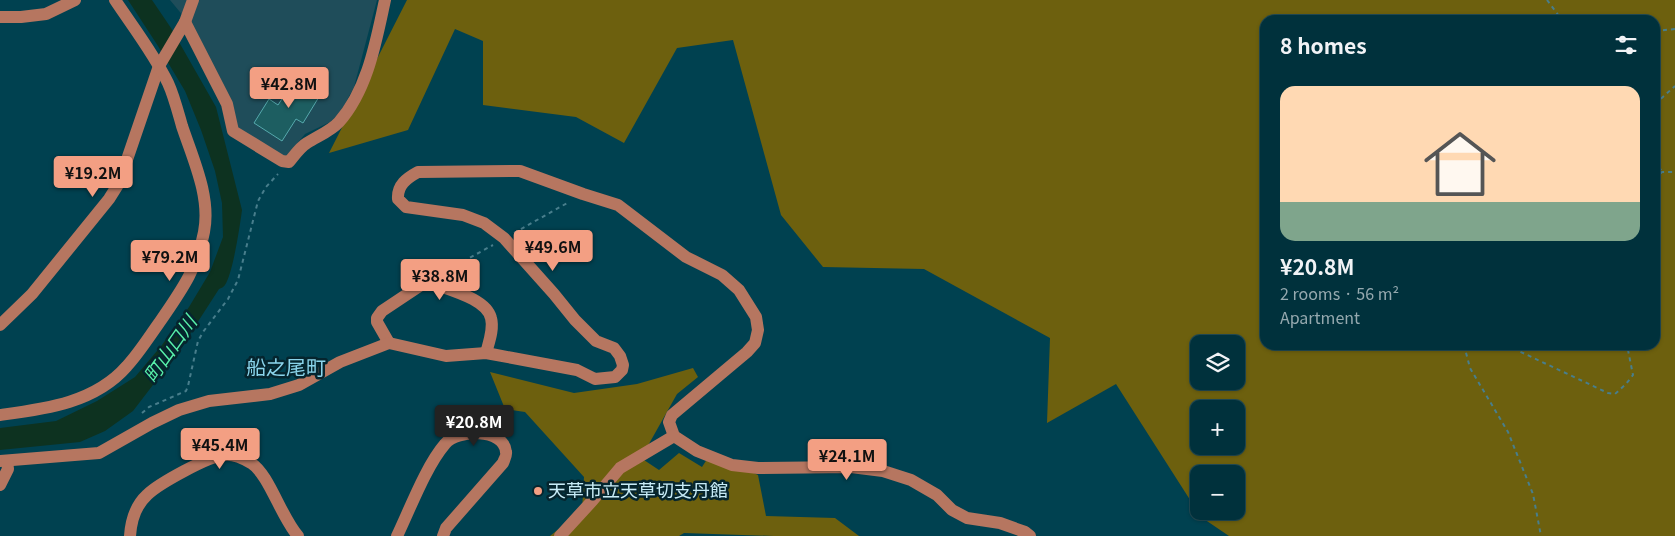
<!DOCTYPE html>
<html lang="en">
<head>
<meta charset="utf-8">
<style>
  body { margin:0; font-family:Georgia,"Noto Sans JP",serif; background:#0a3943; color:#f1f3f6; height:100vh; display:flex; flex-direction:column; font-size:19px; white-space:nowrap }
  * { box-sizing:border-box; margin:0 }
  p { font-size:16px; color:#95a9af }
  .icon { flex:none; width:28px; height:28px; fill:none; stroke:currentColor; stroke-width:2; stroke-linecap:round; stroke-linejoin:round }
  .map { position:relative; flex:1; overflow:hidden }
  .drawer { position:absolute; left:1260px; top:15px; width:400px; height:335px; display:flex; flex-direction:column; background:#00313c; border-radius:15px; box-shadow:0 1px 4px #0004,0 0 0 1px #224c56 }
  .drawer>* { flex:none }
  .tools { position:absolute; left:1190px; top:335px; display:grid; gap:10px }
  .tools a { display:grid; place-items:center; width:55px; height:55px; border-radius:10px; background:#00313c; box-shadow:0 1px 4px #0004,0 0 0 1px #224c56; font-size:25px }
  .price { position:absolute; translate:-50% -42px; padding:0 11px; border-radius:5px; background:#f39f83; color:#111; font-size:16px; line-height:32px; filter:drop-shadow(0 1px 2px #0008) }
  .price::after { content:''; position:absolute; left:50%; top:30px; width:15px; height:11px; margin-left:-8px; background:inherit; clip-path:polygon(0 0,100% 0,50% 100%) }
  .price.on { background:#222; color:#fff }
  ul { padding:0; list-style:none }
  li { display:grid; align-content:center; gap:10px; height:265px; padding:0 20px }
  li+li { border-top:1px solid #224c56 }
  li span { display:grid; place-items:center; height:155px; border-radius:15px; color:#555 }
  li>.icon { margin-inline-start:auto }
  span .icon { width:90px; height:90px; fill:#fffc; stroke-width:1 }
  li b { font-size:21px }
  h2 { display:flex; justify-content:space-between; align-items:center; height:60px; padding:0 20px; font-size:21px }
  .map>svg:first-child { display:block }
  .built { fill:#1f4d5a }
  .green { fill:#6d600e; fill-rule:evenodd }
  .water { fill:#0d3220 }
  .building { fill:#1d5e61; stroke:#56a9ad }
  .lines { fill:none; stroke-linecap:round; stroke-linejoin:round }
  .path { stroke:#487e8c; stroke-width:2; stroke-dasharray:4 4; stroke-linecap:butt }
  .minor { stroke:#b67660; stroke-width:12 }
  .poi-dot { fill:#f39f83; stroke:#05252e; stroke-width:2 }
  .labels { text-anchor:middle; stroke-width:5; stroke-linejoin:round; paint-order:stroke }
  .poi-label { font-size:18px; fill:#c8ecf7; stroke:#05252e; text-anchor:start }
  .water-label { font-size:19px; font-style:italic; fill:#58f0a9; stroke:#05252e }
  .quarter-label { font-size:20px; fill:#8ad4eb; stroke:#05252e }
</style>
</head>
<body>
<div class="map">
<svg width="1675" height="536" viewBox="0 0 1675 536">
  <rect width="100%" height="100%" fill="#004150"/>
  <!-- built -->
  <path class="built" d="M 170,0 L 377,0 L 354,87 L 340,113 L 330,122 L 305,134 L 286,157 L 235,128 L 194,29 Z"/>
  <!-- green -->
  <g class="green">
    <path d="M 407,0 L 1675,0 L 1675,536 L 1229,536 L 1201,517 L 1116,384 L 1047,423 L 1050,338 L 924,269 L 823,267 L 781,215 L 733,40 L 677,48 L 624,143 L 576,117 L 483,105 L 483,41 L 455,29 L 408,130 L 329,153 ZM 1265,20 L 1655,20 L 1655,345 L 1265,345 ZM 1199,344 L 1236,344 L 1236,381 L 1199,381 ZM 1199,409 L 1236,409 L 1236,446 L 1199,446 ZM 1199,474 L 1236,474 L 1236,511 L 1199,511 Z"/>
    <path d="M 693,368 L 698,377 L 677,394 L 641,458 L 659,470 L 679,453 L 702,467 L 711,453 L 758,475 L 766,516 L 835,518 L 859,536 L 774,536 L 684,533 L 679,536 L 550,536 L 582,510 L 584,477 L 525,412 L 505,409 L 490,372 L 574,393 L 637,384 Z"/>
  </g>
  <!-- water -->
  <path class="water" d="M 128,0 L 152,0 L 171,28 L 216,107 L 242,210 C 240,225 233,273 225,285 C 224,287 221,288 219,289 L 190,334 L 189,338 L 133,411 L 105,431 L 80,442 L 0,450 L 0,428 L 56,421 L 97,401 L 135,377 L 162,345 L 189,307 L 210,272 L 223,237 L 222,203 L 215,171 L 201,130 L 185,91 L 158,46 Z"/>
  <!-- building -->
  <path class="building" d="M 297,76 L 322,92 L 303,123 L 296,119 L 282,141 L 254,123 L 269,99 L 278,105 Z"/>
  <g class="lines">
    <!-- path -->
    <g class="path">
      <path d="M 1547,0 L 1562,20"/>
      <path d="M 1655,31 L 1675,29"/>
      <path d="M 1655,104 L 1675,86"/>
      <path d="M 1655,160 L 1662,172"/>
      <path d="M 1655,179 L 1662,172 L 1675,172"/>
      <path d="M 514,233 L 569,202"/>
      <path d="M 442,273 L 493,245"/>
      <path d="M 1464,345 L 1470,368 L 1508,432 L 1533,494 L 1541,536"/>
      <path d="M 1506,345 L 1608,393 L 1615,394 L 1626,384 L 1633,375 L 1627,345"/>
      <path d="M 142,413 L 149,407 L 186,391 L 188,386 L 198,341 L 203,332 L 228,299 L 238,280 L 258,201 L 266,187 L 278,174"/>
    </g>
    <!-- minor -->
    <g class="minor">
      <path d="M 0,17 L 21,17 L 46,14 L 75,0"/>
      <path d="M 185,22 L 193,0"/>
      <path d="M 0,325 L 32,294 L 109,199 L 119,183 L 159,66 L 185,22 L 227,104 L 233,131 L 282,161 L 289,162 C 294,156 300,147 307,143 C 318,136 331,131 339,122 C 368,89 376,41 385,0"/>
      <path d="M 389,343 L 377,322 L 377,318 L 382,311 L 427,281 C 444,289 486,297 491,318 C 494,329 489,342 486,353"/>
      <path d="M 0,415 C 45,409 95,403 127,366 C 139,353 149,337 159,323 C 180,292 197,270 204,232 C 211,197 193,159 182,126 C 178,112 174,96 168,83 C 154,54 133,27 115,0"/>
      <path d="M 0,461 L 99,453 L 152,423 L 179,410 L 209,401 L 270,394 L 299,385 L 340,362 L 389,343 L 446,356 L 486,353 L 577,370 L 595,379 L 615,377 L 622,370 L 623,365 L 620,356 L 614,348 L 596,341 L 575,320 L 554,294 L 504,238 L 484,223 L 463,215 L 406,207 L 398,199 C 397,185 407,178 418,172 L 520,171 L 583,194 L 618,205 L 686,257 L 722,275 L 739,290 L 756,317 L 758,330 L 755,343 L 747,352 L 672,415 L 669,422 L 674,436 L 697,451 L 732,465 L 758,468 L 851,467 L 883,471 L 911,480 L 937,495 L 952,510 L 967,518 L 1000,523 L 1025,532 L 1030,536"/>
      <path d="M 0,485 L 8,469 L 7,461"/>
      <path d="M 130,536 C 131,521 135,506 147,495 C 158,484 210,455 225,455 C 233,454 244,459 251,463 C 269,474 281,517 298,536"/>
      <path d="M 397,536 C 410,509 426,466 445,444 C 457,429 504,428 506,452 C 507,455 504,460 503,463 L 446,528 L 443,536"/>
      <path d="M 560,536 L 593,500 L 620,468 L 674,436"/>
    </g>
  </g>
  <!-- markers -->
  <circle class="poi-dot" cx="538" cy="491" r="5"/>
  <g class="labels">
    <!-- poi labels -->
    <g class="poi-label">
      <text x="548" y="497">天草市立天草切支丹館</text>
    </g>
    <!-- water labels -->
    <g class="water-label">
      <text transform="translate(170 349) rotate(-55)" y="7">町山口川</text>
    </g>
    <!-- quarter labels -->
    <g class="quarter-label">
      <text x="286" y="375">船之尾町</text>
    </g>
  </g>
</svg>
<div class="tools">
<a><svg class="icon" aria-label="layers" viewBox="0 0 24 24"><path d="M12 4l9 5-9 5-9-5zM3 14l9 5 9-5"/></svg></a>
<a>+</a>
<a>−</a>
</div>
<b class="price" style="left:289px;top:109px">¥42.8M</b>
<b class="price" style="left:93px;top:198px">¥19.2M</b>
<b class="price" style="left:553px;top:272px">¥49.6M</b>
<b class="price" style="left:170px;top:282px">¥79.2M</b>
<b class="price" style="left:440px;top:301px">¥38.8M</b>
<b class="price on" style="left:474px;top:447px">¥20.8M</b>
<b class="price" style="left:220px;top:470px">¥45.4M</b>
<b class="price" style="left:847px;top:481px">¥24.1M</b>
<section class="drawer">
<h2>8 homes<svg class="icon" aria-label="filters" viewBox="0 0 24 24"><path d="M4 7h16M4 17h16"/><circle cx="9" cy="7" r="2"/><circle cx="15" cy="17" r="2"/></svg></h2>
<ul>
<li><span style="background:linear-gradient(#ffd9b3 75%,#7fa58c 0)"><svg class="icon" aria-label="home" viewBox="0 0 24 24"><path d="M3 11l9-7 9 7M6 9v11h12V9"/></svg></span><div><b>¥20.8M</b><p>2 rooms · 56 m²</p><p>Apartment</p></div></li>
</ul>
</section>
</div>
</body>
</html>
